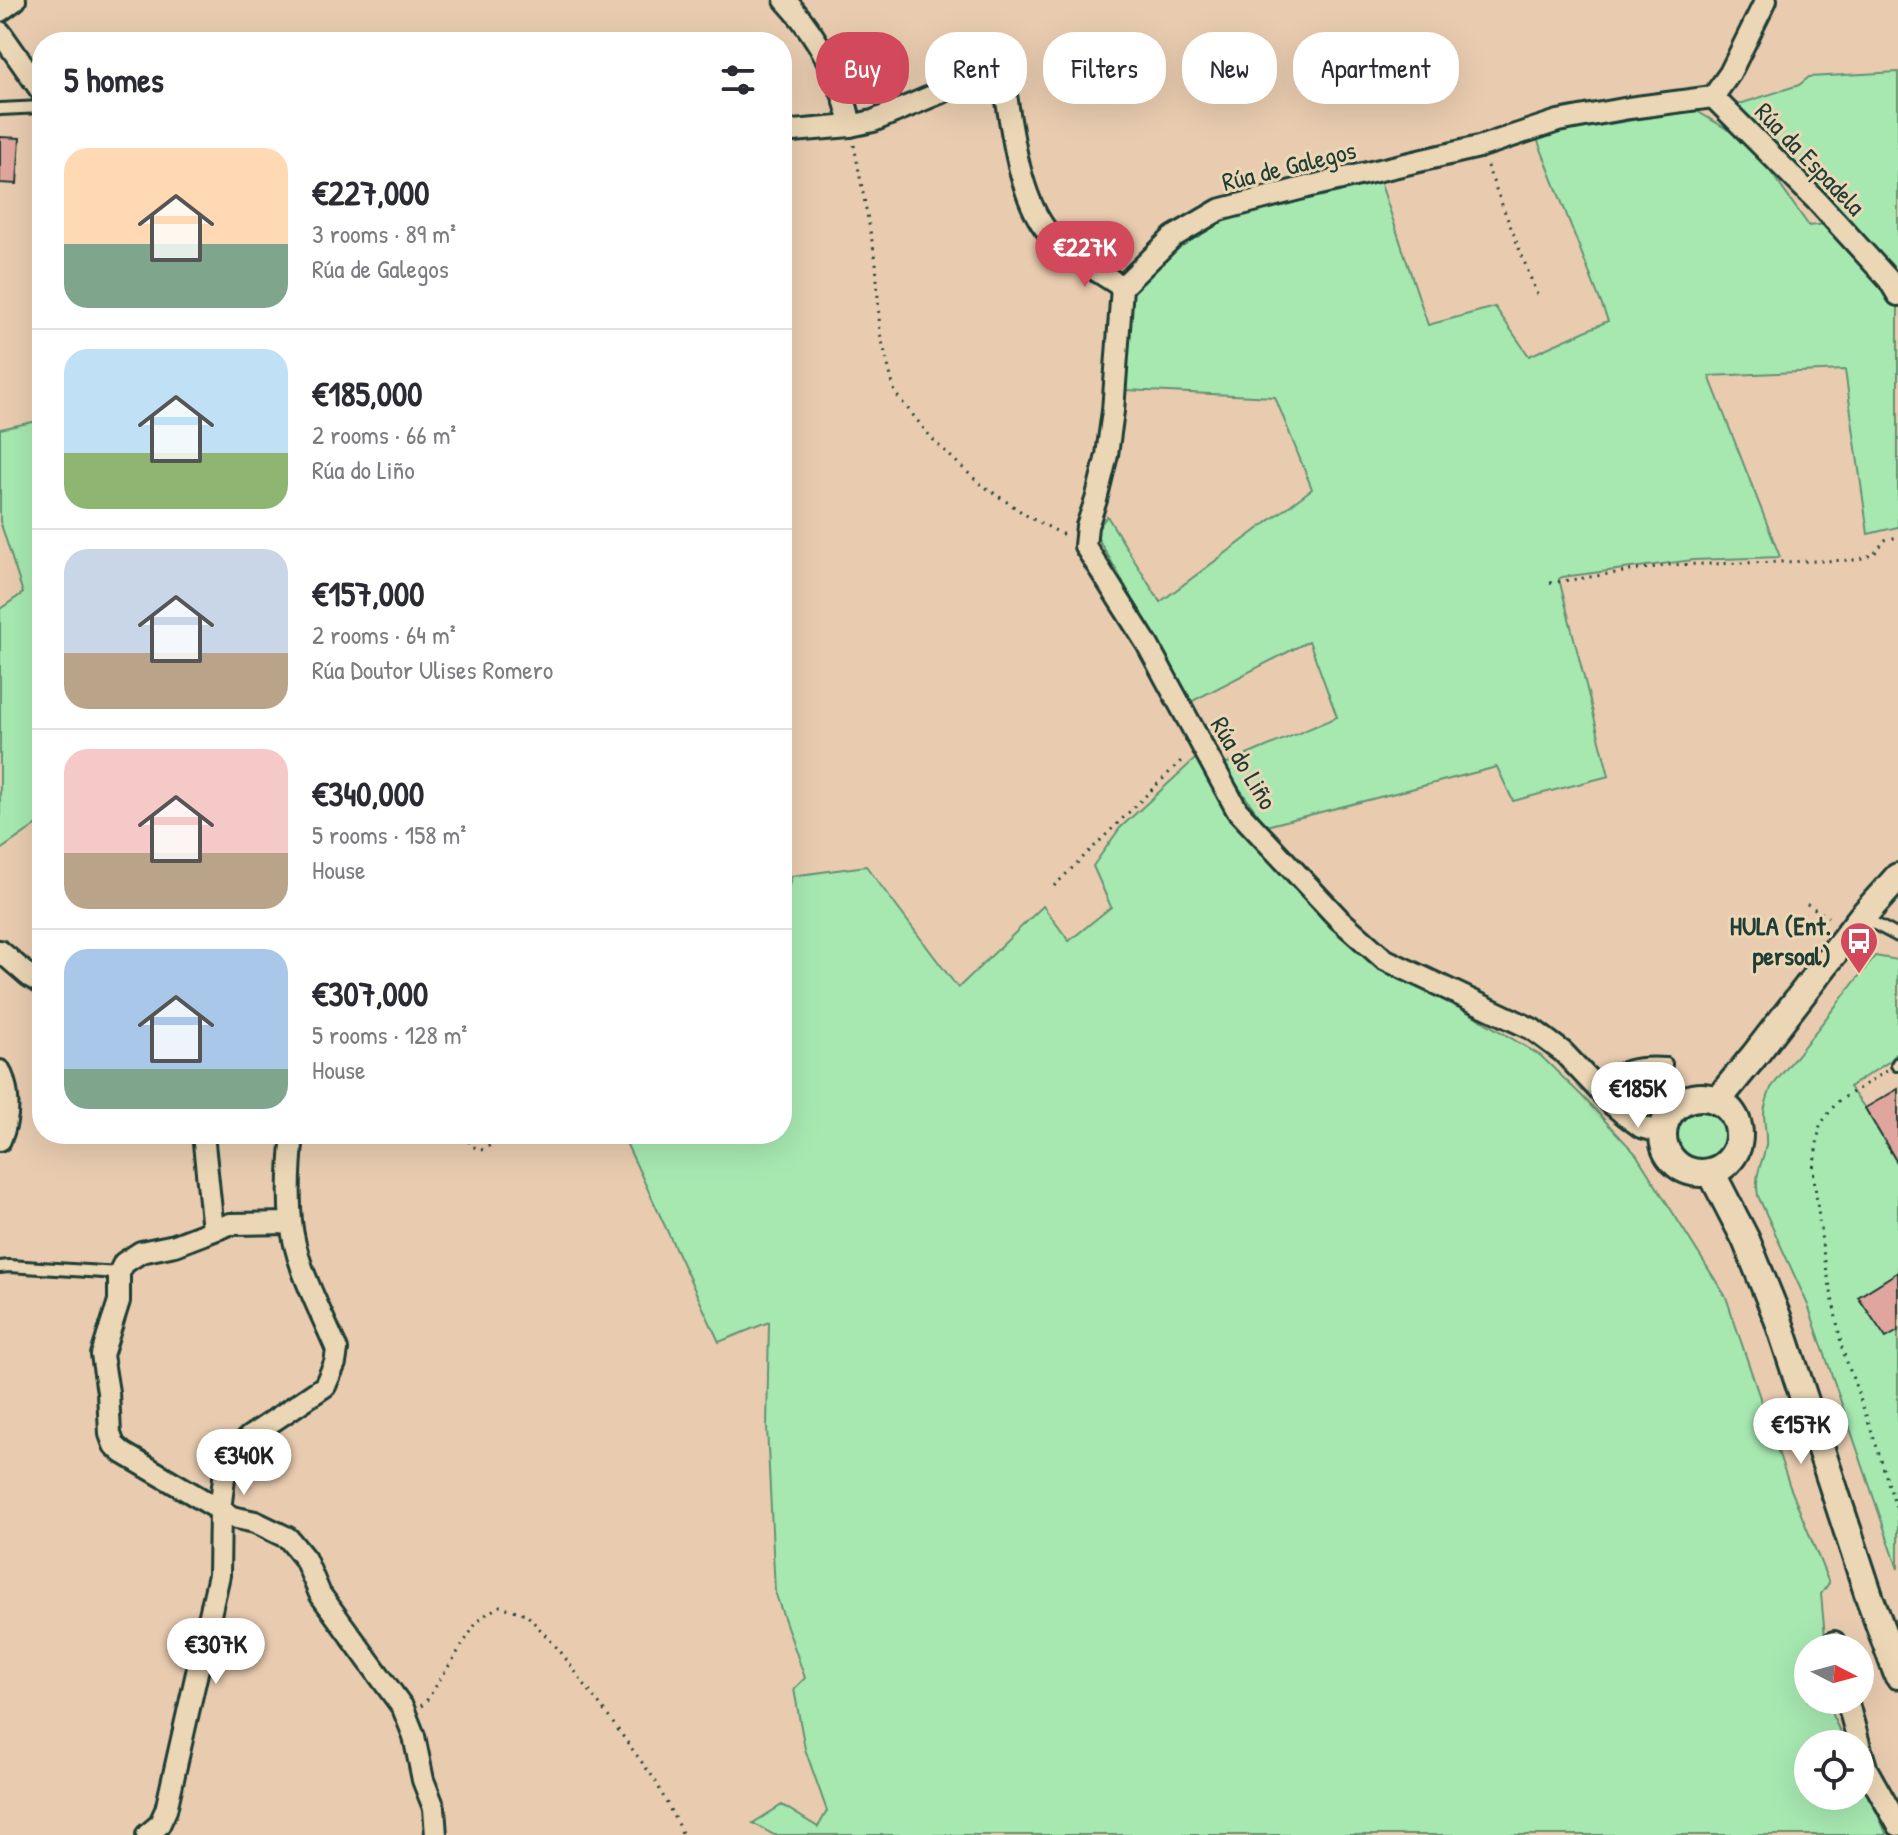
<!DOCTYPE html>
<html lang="en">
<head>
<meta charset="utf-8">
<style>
  body { margin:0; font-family:"Patrick Hand",sans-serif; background:#f7f7f7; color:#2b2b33; height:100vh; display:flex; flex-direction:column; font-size:30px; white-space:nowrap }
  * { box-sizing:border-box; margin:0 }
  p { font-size:26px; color:#7c7c81 }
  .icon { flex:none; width:44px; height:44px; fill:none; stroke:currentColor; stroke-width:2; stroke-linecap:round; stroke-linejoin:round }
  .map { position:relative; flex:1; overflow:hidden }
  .details { position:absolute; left:32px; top:32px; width:760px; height:1112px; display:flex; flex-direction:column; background:#fff; border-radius:32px; box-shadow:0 8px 32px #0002 }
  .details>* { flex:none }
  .top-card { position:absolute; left:816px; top:32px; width:760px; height:72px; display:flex; gap:16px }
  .needle { width:52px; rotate:96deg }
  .tools { position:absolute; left:1794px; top:1634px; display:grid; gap:16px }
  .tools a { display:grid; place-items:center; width:80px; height:80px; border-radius:50%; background:#fff; box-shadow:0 8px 32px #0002; font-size:40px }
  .price { position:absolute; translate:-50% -68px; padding:0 18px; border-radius:28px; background:#fff; color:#222; font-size:26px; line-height:52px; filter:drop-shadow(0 2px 4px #0008) }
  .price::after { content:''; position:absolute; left:50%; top:48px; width:24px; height:18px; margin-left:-12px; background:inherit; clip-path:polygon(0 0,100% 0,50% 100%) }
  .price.on { background:#d1495b; color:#fff }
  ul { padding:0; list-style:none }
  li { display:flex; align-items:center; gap:24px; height:200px; padding:0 32px }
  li+li { border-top:2px solid #e1e1e2 }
  li span { display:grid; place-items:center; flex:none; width:224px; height:160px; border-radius:24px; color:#555 }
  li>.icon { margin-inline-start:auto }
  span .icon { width:96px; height:96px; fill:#fffc; stroke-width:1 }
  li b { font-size:34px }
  h2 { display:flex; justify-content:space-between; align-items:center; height:96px; padding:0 32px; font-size:34px }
  .chip { padding:0 28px; border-radius:32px; background:#fff; box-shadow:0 8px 32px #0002; font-size:28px; line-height:72px }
  .chip.on { background:#d1495b; color:#fff }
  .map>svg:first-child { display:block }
  .green { fill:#a7e8b1; stroke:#639272; stroke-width:2 }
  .building { fill:#e0a69d; stroke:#1f3d34; stroke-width:2 }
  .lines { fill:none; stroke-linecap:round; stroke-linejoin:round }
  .service-casing { stroke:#1f3d34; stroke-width:16 }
  .minor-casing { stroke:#1f3d34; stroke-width:26 }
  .tertiary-casing { stroke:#1f3d34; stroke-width:32 }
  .path { stroke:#1f3d34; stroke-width:3; stroke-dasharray:2 6; stroke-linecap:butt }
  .service { stroke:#ebd6b5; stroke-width:10 }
  .minor { stroke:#ebd6b5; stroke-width:20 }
  .tertiary { stroke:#ebd6b5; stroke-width:26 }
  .labels { text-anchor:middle; stroke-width:6; stroke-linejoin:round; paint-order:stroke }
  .street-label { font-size:26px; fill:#1f3d34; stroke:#ebd6b5 }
  .poi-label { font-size:26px; font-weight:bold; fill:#1f3d34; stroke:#ebd6b5; text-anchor:end }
</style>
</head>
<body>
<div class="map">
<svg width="1898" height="1835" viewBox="0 0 1898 1835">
  <rect width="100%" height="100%" fill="#e9ccb0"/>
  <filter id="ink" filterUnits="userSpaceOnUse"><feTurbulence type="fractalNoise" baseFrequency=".0125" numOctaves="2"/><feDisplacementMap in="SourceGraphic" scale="16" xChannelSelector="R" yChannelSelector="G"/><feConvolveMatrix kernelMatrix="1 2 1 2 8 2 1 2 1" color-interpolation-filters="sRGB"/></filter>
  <g filter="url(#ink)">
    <!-- green -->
    <g class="green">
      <path d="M 1898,72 L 1898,279 L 1730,107 L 1799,85 L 1809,77 Z"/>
      <path d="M 1695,110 L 1750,143 L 1809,226 L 1826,224 L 1887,289 L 1898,308 L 1898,527 L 1868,534 L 1845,370 L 1709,376 L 1780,557 L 1693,560 L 1562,577 L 1559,579 L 1609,776 L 1513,801 L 1497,767 L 1266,826 L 1223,765 L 1337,717 L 1309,641 L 1189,703 L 1158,643 L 1095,533 L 1107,516 L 1160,602 L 1312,489 L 1275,397 L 1126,390 L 1130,289 L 1209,222 L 1380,181 L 1428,325 L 1495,307 L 1529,356 L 1608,321 L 1536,136 Z"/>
      <path d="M 42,420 L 42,821 L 0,850 L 0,609 L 23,593 L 0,521 L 0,429 Z"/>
      <path d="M 1196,758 L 1225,811 L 1293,883 L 1389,965 L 1541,1056 L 1582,1096 L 1636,1154 L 1726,1297 L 1790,1487 L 1829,1583 L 1821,1594 L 1826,1648 L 1808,1648 L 1808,1700 L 1831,1700 L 1832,1715 L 1846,1744 L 1808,1744 L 1808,1796 L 1860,1796 L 1860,1775 L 1887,1835 L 774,1835 L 753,1823 L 782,1805 L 818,1827 L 827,1811 L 805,1749 L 794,1689 L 805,1678 L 775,1592 L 767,1427 L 769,1322 L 719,1342 L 622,1134 L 782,1134 L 782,906 L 792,876 L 866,866 L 958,988 L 1043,906 L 1069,941 L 1111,907 L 1093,866 L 1120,828 Z"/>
      <path d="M 1875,956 L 1898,960 L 1898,1052 L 1890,1061 L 1849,1087 L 1865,1108 L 1898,1164 L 1898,1272 L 1858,1297 L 1886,1337 L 1898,1331 L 1898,1569 L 1808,1305 L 1758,1196 C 1754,1172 1762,1166 1766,1145 C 1767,1134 1764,1124 1764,1113 C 1765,1104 1768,1096 1771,1088 Z"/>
      <circle cx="1702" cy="1137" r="25"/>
    </g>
    <!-- building -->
    <g class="building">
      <path d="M 0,137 L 20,138 L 17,184 L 0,183 Z"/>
      <path d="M 1898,1089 L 1898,1164 L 1865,1108 Z"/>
      <path d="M 1898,1272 L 1898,1331 L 1886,1338 L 1858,1297 Z"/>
    </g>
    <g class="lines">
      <!-- service casing -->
      <g class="service-casing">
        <g id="service">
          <path d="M 0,109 L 42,107"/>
          <path d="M 1864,918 L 1898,936"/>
          <path d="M 1897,1065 L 1898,1063"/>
          <path d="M 1596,1088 C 1615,1065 1637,1062 1666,1064"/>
          <path d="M 1613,1105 C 1624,1089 1628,1082 1649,1081 L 1666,1064"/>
          <path d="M 0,1267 L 9,1266 L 119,1273"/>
        </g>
      </g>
      <!-- minor casing -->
      <g class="minor-casing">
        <g id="minor">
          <path d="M 785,0 C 811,28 830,60 843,96 C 846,106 850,115 850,126"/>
          <path d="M 0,11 L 15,0"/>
          <path d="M 0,32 L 42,92"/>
          <path d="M 1713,97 L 1817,201 L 1889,280 L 1898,295"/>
          <path d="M 782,132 L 850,126 L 873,121 L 956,86 L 982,77 L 990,78 L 1000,83 L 1005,89 C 1012,131 1019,192 1044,227 C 1061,251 1098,271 1122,287"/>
          <path d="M 1122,287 L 1113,411 L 1107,455 L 1096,500 L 1087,526 L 1085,546 L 1147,644 L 1237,810 L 1339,919 L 1384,959 L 1532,1029 L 1563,1052 L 1613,1105 L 1625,1115 L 1641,1127 L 1663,1133"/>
          <path d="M 1122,287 L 1173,237 L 1219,210 L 1307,187 L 1479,147 L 1558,121 L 1629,108 L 1713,97 L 1730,73 L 1766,0"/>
          <path d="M 0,951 L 29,976 L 42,984"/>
          <path d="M 0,1071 C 10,1093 10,1118 0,1140"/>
          <path d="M 203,1134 L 213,1230"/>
          <path d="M 293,1134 C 290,1163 288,1192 291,1221 C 295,1265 320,1309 337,1350 L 335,1363 L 325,1386 L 249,1437 L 235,1450 L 224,1478 L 220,1510 L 232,1517 L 255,1522 L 288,1538 L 305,1559 L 320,1594 L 403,1708 L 414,1736 L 423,1780 L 434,1808 L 436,1835"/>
          <path d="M 1834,1642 L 1836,1648"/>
          <path d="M 1847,1700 L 1859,1744"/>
          <path d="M 1860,1747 L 1867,1770 L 1898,1825"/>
          <path d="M 147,1835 L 159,1825 L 166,1810 L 219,1575 L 220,1510 L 123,1453 L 114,1445 L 110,1434 L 108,1392 L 102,1355 L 119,1301 L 119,1273 L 124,1263 L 141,1252 L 175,1245 L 230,1224 L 291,1223"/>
        </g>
      </g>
      <!-- tertiary casing -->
      <g class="tertiary-casing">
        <g id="tertiary">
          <circle cx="1701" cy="1135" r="38"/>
          <path d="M 1717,1101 L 1754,1056 L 1861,918 L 1898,877"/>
          <path d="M 1711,1172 L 1746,1240 L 1778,1319 L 1870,1599 L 1898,1675"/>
        </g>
      </g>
      <!-- path -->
      <g class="path">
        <path d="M 854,145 L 876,262 L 880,333 L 895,393 L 934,441 L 979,483 L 1029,517 L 1068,537"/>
        <path d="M 1487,166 L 1538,297"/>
        <path d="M 1550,583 L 1669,565 L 1856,560 L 1874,554 L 1885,540 L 1898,537"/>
        <path d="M 1054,886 L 1185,757"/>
        <path d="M 1807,904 L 1828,917"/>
        <path d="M 1887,1071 L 1837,1102 L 1820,1125 L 1813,1169 L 1823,1251 L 1842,1348 L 1874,1438 L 1898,1514"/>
        <path d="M 465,1134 L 471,1146 L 483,1150 L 499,1139 L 502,1134"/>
        <path d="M 421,1706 L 425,1703 L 477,1622 L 488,1613 L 500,1606 L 526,1614 L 560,1651 L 655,1780 L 683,1835"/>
      </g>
      <!-- service -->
      <use href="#service" class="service"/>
      <!-- minor -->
      <use href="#minor" class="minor"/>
      <!-- tertiary -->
      <use href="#tertiary" class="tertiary"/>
    </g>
  </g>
  <!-- icons -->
  <defs>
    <g id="bus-pin" transform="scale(2)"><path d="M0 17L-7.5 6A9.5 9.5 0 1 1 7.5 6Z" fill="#d1495b" stroke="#ebd6b5"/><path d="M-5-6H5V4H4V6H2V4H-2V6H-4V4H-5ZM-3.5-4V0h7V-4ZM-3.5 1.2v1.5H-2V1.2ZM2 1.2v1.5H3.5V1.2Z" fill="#fff"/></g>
  </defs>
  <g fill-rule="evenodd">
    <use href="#bus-pin" x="1859" y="941"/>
  </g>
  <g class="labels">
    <!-- street labels -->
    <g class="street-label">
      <text transform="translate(1810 159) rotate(46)" y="9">Rúa da Espadela</text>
      <text transform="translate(1289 166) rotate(-14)" y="9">Rúa de Galegos</text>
      <text transform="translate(1244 763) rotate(59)" y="9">Rúa do Liño</text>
    </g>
    <!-- poi labels -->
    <g class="poi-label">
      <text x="1831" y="935">HULA (Ent.<tspan x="1831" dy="30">persoal)</tspan></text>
    </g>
  </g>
</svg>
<div class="tools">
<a><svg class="needle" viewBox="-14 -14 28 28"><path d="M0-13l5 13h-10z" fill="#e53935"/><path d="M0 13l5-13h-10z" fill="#7c7c81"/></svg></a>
<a><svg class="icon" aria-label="locate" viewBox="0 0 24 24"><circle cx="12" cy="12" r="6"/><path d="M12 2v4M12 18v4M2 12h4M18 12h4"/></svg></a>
</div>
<b class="price on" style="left:1085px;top:289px">€227K</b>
<b class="price" style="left:1638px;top:1130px">€185K</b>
<b class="price" style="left:1801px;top:1466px">€157K</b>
<b class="price" style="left:244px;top:1497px">€340K</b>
<b class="price" style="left:216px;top:1686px">€307K</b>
<div class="top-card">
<a class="chip on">Buy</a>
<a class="chip">Rent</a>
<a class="chip">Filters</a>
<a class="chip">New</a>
<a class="chip">Apartment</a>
</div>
<section class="details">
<h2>5 homes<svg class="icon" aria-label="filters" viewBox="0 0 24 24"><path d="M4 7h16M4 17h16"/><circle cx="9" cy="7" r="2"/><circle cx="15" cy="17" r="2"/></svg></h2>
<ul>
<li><span style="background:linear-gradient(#ffd9b3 60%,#7fa58c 0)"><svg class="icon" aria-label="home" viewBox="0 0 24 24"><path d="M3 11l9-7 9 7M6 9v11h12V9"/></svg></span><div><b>€227,000</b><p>3 rooms · 89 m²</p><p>Rúa de Galegos</p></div></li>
<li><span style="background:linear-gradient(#bfe0f5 65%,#8fb573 0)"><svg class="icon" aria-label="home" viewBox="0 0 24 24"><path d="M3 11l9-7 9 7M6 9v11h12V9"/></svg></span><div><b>€185,000</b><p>2 rooms · 66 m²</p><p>Rúa do Liño</p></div></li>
<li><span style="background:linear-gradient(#c9d6e8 65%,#b9a48a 0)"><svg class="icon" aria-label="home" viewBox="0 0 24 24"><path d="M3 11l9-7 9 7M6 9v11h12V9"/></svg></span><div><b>€157,000</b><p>2 rooms · 64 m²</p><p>Rúa Doutor Ulises Romero</p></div></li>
<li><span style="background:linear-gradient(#f6c9c9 65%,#b9a48a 0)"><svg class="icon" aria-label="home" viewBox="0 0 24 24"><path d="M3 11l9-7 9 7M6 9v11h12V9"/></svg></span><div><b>€340,000</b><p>5 rooms · 158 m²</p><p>House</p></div></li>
<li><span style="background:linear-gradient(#a9c7e8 75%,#7fa58c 0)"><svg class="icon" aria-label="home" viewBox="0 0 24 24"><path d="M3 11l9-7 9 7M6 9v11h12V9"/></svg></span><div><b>€307,000</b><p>5 rooms · 128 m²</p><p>House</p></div></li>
</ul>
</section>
</div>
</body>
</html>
